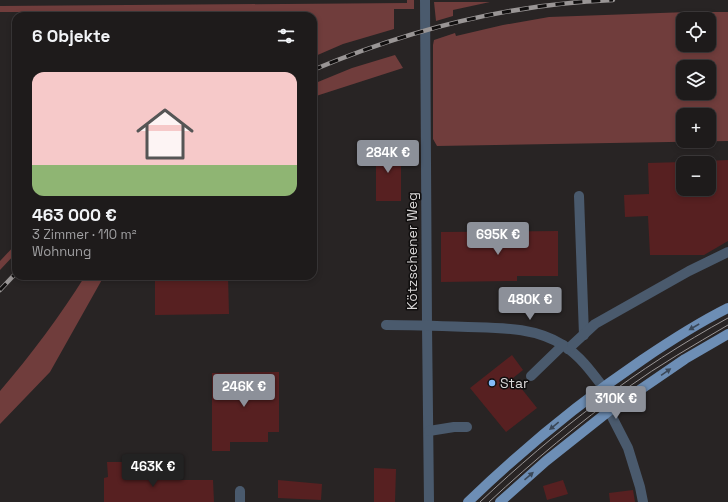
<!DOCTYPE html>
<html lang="de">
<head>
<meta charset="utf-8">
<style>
  body { margin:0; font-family:"Space Grotesk",sans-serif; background:#262424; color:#f1f3f6; height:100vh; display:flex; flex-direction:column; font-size:15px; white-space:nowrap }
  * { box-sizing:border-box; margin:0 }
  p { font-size:13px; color:#a1a1a3 }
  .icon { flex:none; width:22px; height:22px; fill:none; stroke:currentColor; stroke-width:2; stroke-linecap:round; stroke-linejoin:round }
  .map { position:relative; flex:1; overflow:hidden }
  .side { position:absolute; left:12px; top:12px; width:305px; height:268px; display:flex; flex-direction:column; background:#1e1b1b; border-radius:12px; box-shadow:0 2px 6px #0003,0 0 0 1px #3c393a }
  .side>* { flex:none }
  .fabs { position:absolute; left:676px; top:12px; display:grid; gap:8px }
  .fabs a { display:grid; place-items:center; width:40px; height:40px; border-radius:8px; background:#1e1b1b; box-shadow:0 2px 6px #0003,0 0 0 1px #3c393a; font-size:20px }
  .price { position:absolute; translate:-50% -34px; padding:0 9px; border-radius:4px; background:#8c9099; color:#fff; font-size:13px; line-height:26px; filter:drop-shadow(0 1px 2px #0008) }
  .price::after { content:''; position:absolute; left:50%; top:24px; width:12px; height:9px; margin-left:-6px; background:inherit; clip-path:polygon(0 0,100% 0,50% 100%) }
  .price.current { background:#222; color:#fff }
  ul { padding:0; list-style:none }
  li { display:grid; align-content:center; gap:8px; height:212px; padding:0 20px }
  li span { display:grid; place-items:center; height:124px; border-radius:12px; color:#555 }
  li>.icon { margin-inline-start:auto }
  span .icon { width:72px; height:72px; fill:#fffc; stroke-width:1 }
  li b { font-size:17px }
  h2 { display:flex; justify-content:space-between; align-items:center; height:48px; padding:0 20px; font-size:17px }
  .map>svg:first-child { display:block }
  .green { fill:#703d3c; fill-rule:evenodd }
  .building { fill:#572021 }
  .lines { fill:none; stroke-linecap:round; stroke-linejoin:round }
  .minor { stroke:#4a5a6d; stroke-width:10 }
  .major { stroke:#6d8eb5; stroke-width:10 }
  .tram { stroke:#999595; stroke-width:1 }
  .rail-casing { stroke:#999595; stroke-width:4.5 }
  .rail { stroke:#100e0e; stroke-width:3; stroke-dasharray:9; stroke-linecap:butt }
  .oneway { fill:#3a4859 }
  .poi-dot { fill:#84bcfb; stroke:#100e0e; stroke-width:1.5 }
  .labels { text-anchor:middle; stroke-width:3; stroke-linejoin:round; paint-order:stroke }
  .street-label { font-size:14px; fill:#d9d6d6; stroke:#100e0e }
  .poi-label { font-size:14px; fill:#d9d6d6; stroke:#100e0e; text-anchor:start }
</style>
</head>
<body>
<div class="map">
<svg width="728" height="502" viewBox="0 0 728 502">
  <rect width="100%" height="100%" fill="#282424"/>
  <!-- green -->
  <g class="green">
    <path d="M 407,0 L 414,0 L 414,9 L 394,9 L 394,29 L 343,44 L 313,57 L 313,16 L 141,16 L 141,12 L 0,12 L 0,6 L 407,3 Z"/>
    <path d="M 490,2 L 453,10 L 453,16 L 436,21 L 434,2 Z"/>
    <path d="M 688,12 L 728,12 L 728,141 L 437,146 L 433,139 L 433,45 L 434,40 L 455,33 L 456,36 L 503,25 L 549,17 ZM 683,19 L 709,19 L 709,45 L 683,45 ZM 683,67 L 709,67 L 709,93 L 683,93 ZM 683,115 L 709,115 L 709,141 L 683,141 Z"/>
    <path d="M 395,55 L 403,68 L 313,97 L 313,84 L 352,68 Z"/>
    <path d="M 16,244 L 16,253 L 0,270 L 0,261 Z"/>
    <path d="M 85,276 L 104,276 L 50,372 L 0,424 L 0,391 C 31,355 60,316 85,276 Z"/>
  </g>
  <!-- building -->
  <g class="building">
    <rect x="376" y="147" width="25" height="54"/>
    <path d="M 728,160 L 728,241 L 704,255 L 650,255 L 648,216 L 625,217 L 624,195 L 649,194 L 648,163 L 683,162 L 683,189 L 709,189 L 709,163 L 683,163 L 683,162 Z"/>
    <path d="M 558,231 L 558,276 L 517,276 L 517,281 L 441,282 L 441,232 Z"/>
    <path d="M 155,276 L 228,276 L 229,314 L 155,315 Z"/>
    <path d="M 512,355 L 523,370 L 513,378 L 537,408 L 506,432 L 470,388 Z"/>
    <path d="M 279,372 L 279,432 L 268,432 L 268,442 L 230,442 L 230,451 L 212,451 L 212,373 Z"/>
    <path d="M 107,462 L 128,462 L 128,480 L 213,480 L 214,502 L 104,502 L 104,478 L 108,477 Z"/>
    <path d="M 374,468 L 396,469 L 395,502 L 374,502 Z"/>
    <path d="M 278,480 L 322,484 L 321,500 L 278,498 Z"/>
    <path d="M 563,480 L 568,494 L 547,500 L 543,486 Z"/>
    <path d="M 633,490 L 635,502 L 610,502 L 609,493 Z"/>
  </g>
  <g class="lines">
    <!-- minor -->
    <g class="minor">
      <path d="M 425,0 L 427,325 L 429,502"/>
      <path d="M 579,196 L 584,335"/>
      <path d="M 386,325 C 413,325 441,326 468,327 C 501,328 534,327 563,345 C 580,356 591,371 603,387"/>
      <path d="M 568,349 L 595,324 L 689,271 L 728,252"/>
      <path d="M 531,376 L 563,345"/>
      <path d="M 609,411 L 628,448 L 640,487 L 643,502"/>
      <path d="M 429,431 L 454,427 L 467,427"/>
      <path d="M 240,491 L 240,502"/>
    </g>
    <!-- major -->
    <g class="major">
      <path d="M 468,502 C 522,450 580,402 642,360 C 670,341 698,323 728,308"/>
      <path d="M 500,502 L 546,461 L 609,411 L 685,359 L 728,334"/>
    </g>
    <!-- tram -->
    <g class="tram">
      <path d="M 480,502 C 555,431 637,368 728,318"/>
      <path d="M 489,502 C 533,461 579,423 627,388 C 659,365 694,345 728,325"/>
    </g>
    <!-- rail casing -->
    <g class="rail-casing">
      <g id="rail">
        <path d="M 313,70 C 408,30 510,4 613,0"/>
        <path d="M 0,290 L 16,273"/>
      </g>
    </g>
    <!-- rail -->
    <use href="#rail" class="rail"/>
  </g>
  <!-- one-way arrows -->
  <defs><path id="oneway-solid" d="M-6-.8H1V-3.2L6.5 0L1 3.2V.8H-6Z"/></defs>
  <g class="oneway">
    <use href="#oneway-solid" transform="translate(694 327) rotate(150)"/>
    <use href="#oneway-solid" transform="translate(666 372) rotate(-35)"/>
    <use href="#oneway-solid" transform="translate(554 426) rotate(141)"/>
    <use href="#oneway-solid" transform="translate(529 476) rotate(-41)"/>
  </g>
  <!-- markers -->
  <circle class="poi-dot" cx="492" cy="383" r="4"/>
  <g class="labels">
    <!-- street labels -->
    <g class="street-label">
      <text transform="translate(412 251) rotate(-90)" y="5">Kötzschener Weg</text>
    </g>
    <!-- poi labels -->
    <g class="poi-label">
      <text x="500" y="388">Star</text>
    </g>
  </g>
</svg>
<div class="fabs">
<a><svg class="icon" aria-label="locate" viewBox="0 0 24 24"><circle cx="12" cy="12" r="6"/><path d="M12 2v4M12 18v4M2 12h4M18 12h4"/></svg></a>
<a><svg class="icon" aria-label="layers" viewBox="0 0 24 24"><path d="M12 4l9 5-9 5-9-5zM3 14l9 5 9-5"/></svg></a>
<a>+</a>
<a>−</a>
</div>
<b class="price" style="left:388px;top:174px">284K €</b>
<b class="price" style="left:498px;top:256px">695K €</b>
<b class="price" style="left:530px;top:321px">480K €</b>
<b class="price" style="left:244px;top:408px">246K €</b>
<b class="price" style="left:616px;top:420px">310K €</b>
<b class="price current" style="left:153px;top:488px">463K €</b>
<section class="side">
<h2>6 Objekte<svg class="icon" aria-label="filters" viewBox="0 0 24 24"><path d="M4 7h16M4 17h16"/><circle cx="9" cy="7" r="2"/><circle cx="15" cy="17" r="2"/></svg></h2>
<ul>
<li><span style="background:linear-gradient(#f6c9c9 75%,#8fb573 0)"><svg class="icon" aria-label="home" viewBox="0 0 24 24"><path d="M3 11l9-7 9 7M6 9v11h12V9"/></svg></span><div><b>463 000 €</b><p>3 Zimmer · 110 m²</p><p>Wohnung</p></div></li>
</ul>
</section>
</div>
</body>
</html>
